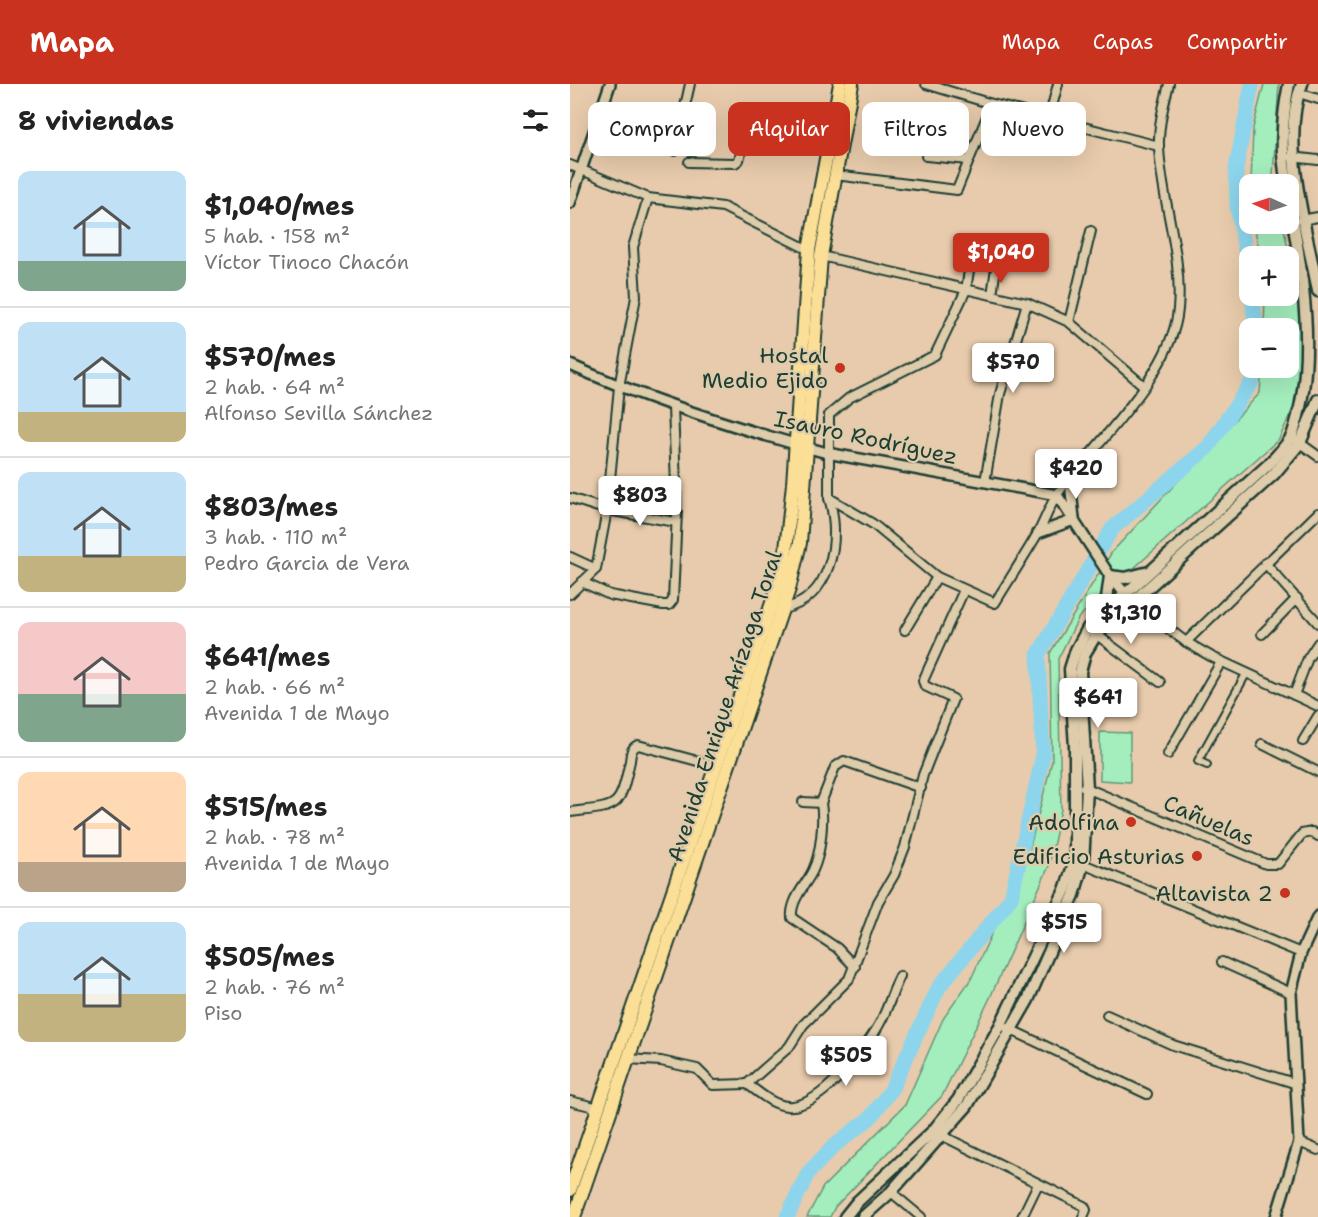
<!DOCTYPE html>
<html lang="es">
<head>
<meta charset="utf-8">
<style>
  body { margin:0; font-family:"Shantell Sans",sans-serif; background:#f2f2f2; color:#222; height:100vh; display:flex; flex-direction:column; font-size:22px; white-space:nowrap }
  * { box-sizing:border-box; margin:0 }
  p { font-size:20px; color:#767676 }
  .icon { flex:none; width:33px; height:33px; fill:none; stroke:currentColor; stroke-width:2; stroke-linecap:round; stroke-linejoin:round }
  .map { position:relative; flex:1; overflow:hidden }
  .side { display:flex; flex-direction:column; background:#fff; width:570px }
  .side>* { flex:none }
  .banner { position:absolute; left:18px; top:18px; width:570px; height:54px; display:flex; gap:12px }
  .needle { width:39px; rotate:273deg }
  .fabs { position:absolute; left:669px; top:90px; display:grid; gap:12px }
  .fabs a { display:grid; place-items:center; width:60px; height:60px; border-radius:12px; background:#fff; box-shadow:0 6px 24px #0002; font-size:30px }
  .price { position:absolute; translate:-50% -51px; padding:0 14px; border-radius:6px; background:#fff; color:#222; font-size:20px; line-height:39px; filter:drop-shadow(0 2px 3px #0008) }
  .price::after { content:''; position:absolute; left:50%; top:36px; width:18px; height:14px; margin-left:-9px; background:inherit; clip-path:polygon(0 0,100% 0,50% 100%) }
  .price.active { background:#c8321e; color:#fff }
  ul { padding:0; list-style:none }
  li { display:flex; align-items:center; gap:18px; height:150px; padding:0 18px }
  li+li { border-top:2px solid #e0e0e0 }
  li span { display:grid; place-items:center; flex:none; width:168px; height:120px; border-radius:12px; color:#555 }
  li>.icon { margin-inline-start:auto }
  span .icon { width:72px; height:72px; fill:#fffc; stroke-width:1 }
  li b { font-size:26px }
  h2 { display:flex; justify-content:space-between; align-items:center; height:72px; padding:0 18px; font-size:26px }
  .tag { padding:0 21px; border-radius:12px; background:#fff; box-shadow:0 6px 24px #0002; font-size:21px; line-height:54px }
  .tag.active { background:#c8321e; color:#fff }
  header { display:flex; align-items:center; gap:36px; box-sizing:border-box; height:84px; padding:0 30px; background:#c8321e; color:#fff }
  header strong { font-size:28px }
  nav { display:flex; gap:33px; margin-inline-start:auto; font-size:21px }
  main { display:flex; flex:1; min-height:0 }
  .map>svg:first-child { display:block }
  .green { fill:#a4eebd; stroke:#629678; stroke-width:1.5 }
  .lines { fill:none; stroke-linecap:round; stroke-linejoin:round }
  .river { stroke:#8cd5ec; stroke-width:15 }
  .pedestrian-casing { stroke:#1f3d34; stroke-width:10 }
  .minor-casing { stroke:#1f3d34; stroke-width:12 }
  .tertiary-casing { stroke:#1f3d34; stroke-width:14 }
  .secondary-casing { stroke:#1f3d34; stroke-width:15 }
  .primary-casing { stroke:#1f3d34; stroke-width:16 }
  .pedestrian { stroke:#deccaa; stroke-width:6 }
  .minor { stroke:#deccaa; stroke-width:8 }
  .tertiary { stroke:#deccaa; stroke-width:9 }
  .secondary { stroke:#deccaa; stroke-width:10 }
  .primary { stroke:#fbdf96; stroke-width:12 }
  .poi-dot { fill:#c8321e; stroke:#deccaa; stroke-width:2 }
  .labels { text-anchor:middle; stroke-width:4.5; stroke-linejoin:round; paint-order:stroke }
  .poi-label { font-size:22px; fill:#1f3d34; stroke:#deccaa; text-anchor:end }
  .street-label { font-size:22px; fill:#1f3d34; stroke:#deccaa }
</style>
</head>
<body>
<header>
<strong>Mapa</strong>
<nav><a>Mapa</a><a>Capas</a><a>Compartir</a></nav>
</header>
<main>
<section class="side">
<h2>8 viviendas<svg class="icon" aria-label="filters" viewBox="0 0 24 24"><path d="M4 7h16M4 17h16"/><circle cx="9" cy="7" r="2"/><circle cx="15" cy="17" r="2"/></svg></h2>
<ul>
<li><span style="background:linear-gradient(#bfe0f5 75%,#7fa58c 0)"><svg class="icon" aria-label="home" viewBox="0 0 24 24"><path d="M3 11l9-7 9 7M6 9v11h12V9"/></svg></span><div><b>$1,040/mes</b><p>5 hab. · 158 m²</p><p>Víctor Tinoco Chacón</p></div></li>
<li><span style="background:linear-gradient(#bfe0f5 75%,#c2b280 0)"><svg class="icon" aria-label="home" viewBox="0 0 24 24"><path d="M3 11l9-7 9 7M6 9v11h12V9"/></svg></span><div><b>$570/mes</b><p>2 hab. · 64 m²</p><p>Alfonso Sevilla Sánchez</p></div></li>
<li><span style="background:linear-gradient(#bfe0f5 70%,#c2b280 0)"><svg class="icon" aria-label="home" viewBox="0 0 24 24"><path d="M3 11l9-7 9 7M6 9v11h12V9"/></svg></span><div><b>$803/mes</b><p>3 hab. · 110 m²</p><p>Pedro Garcia de Vera</p></div></li>
<li><span style="background:linear-gradient(#f6c9c9 60%,#7fa58c 0)"><svg class="icon" aria-label="home" viewBox="0 0 24 24"><path d="M3 11l9-7 9 7M6 9v11h12V9"/></svg></span><div><b>$641/mes</b><p>2 hab. · 66 m²</p><p>Avenida 1 de Mayo</p></div></li>
<li><span style="background:linear-gradient(#ffd9b3 75%,#b9a48a 0)"><svg class="icon" aria-label="home" viewBox="0 0 24 24"><path d="M3 11l9-7 9 7M6 9v11h12V9"/></svg></span><div><b>$515/mes</b><p>2 hab. · 78 m²</p><p>Avenida 1 de Mayo</p></div></li>
<li><span style="background:linear-gradient(#bfe0f5 60%,#c2b280 0)"><svg class="icon" aria-label="home" viewBox="0 0 24 24"><path d="M3 11l9-7 9 7M6 9v11h12V9"/></svg></span><div><b>$505/mes</b><p>2 hab. · 76 m²</p><p>Piso</p></div></li>
</ul>
</section>
<div class="map">
<svg width="748" height="1133" viewBox="0 0 748 1133">
  <rect width="100%" height="100%" fill="#e8cbac"/>
  <filter id="ink" filterUnits="userSpaceOnUse"><feTurbulence type="fractalNoise" baseFrequency=".0167" numOctaves="2"/><feDisplacementMap in="SourceGraphic" scale="12" xChannelSelector="R" yChannelSelector="G"/><feConvolveMatrix kernelMatrix="1 2 1 2 8 2 1 2 1" color-interpolation-filters="sRGB"/></filter>
  <g filter="url(#ink)">
    <!-- green -->
    <g class="green">
      <path d="M 694,0 L 709,0 L 703,91 L 705,100 L 681,100 L 683,44 Z"/>
      <path d="M 684,140 L 713,140 L 736,256 L 728,314 L 709,355 L 509,533 L 488,575 L 491,725 L 479,782 L 419,916 L 372,1012 L 265,1123 L 260,1133 L 237,1133 L 253,1103 L 335,1021 L 373,935 L 401,895 L 459,767 L 482,677 L 480,569 L 542,468 L 690,309 L 692,284 L 718,284 L 718,244 L 694,244 L 695,212 L 718,212 L 718,172 L 690,172 Z"/>
      <path d="M 530,648 L 560,649 L 560,698 L 530,696 Z"/>
    </g>
    <g class="lines">
      <!-- river -->
      <g class="river">
        <path d="M 680,194 L 667,121 L 666,85 L 682,0"/>
        <path d="M 682,212 L 686,244"/>
        <path d="M 217,1133 L 238,1089 L 265,1061 L 300,1034 L 321,1006 L 369,903 L 441,814 L 473,671 L 468,571 L 542,445 L 638,363 L 682,298 L 683,284"/>
      </g>
      <!-- pedestrian casing -->
      <g class="pedestrian-casing">
        <path id="pedestrian" d="M 637,681 L 628,677 L 676,590"/>
      </g>
      <!-- minor casing -->
      <g class="minor-casing">
        <g id="minor">
          <path d="M 356,0 L 422,20 L 589,62"/>
          <path d="M 729,9 L 748,15"/>
          <path d="M 479,34 L 488,0"/>
          <path d="M 105,67 L 120,0"/>
          <path d="M 356,72 L 399,76"/>
          <path d="M 721,73 L 748,76"/>
          <path d="M 119,78 L 165,79 L 169,76 L 182,29 L 188,28 L 259,47"/>
          <path d="M 0,81 L 78,114 L 153,123 L 239,166"/>
          <path d="M 265,91 L 387,106 L 422,20"/>
          <path d="M 731,136 L 748,133"/>
          <path d="M 403,161 L 396,206 L 365,271 L 279,314 L 259,331 L 259,414 L 303,440 L 367,493 L 425,519 C 439,496 454,473 468,449 C 475,436 480,421 488,409 C 526,359 603,288 608,225 C 613,171 591,116 589,63 C 588,42 594,20 599,0"/>
          <path d="M 251,172 L 457,219 L 499,238 L 574,302"/>
          <path d="M 422,211 L 428,170"/>
          <path d="M 499,238 L 521,147"/>
          <path d="M 727,357 L 748,372"/>
          <path d="M 415,398 L 430,310 L 457,219"/>
          <path d="M 0,414 L 37,426 L 106,438"/>
          <path d="M 0,473 L 26,485"/>
          <path d="M 695,479 L 748,539"/>
          <path d="M 12,498 L 40,511 L 93,521 L 99,521 L 103,516 L 107,428 L 103,323"/>
          <path d="M 0,510 L 26,485 L 37,426 L 49,303 L 66,213 L 63,163 L 78,114"/>
          <path d="M 563,518 L 616,558 L 642,573 L 748,622"/>
          <path d="M 212,525 C 261,516 272,456 259,414"/>
          <path d="M 335,546 L 367,493"/>
          <path d="M 523,548 L 590,598"/>
          <path d="M 692,550 L 727,514"/>
          <path d="M 616,558 L 748,429"/>
          <path d="M 724,611 L 738,574 L 748,559"/>
          <path d="M 733,657 L 748,632"/>
          <path d="M 692,660 L 748,688"/>
          <path d="M 598,670 L 651,578"/>
          <path d="M 514,703 L 696,780 L 708,780 L 732,750 L 742,748 L 748,752"/>
          <path d="M 233,718 L 251,719 L 265,683 L 274,677 L 351,704"/>
          <path d="M 251,719 C 254,737 251,769 243,786 C 236,801 220,816 222,834 L 267,864 L 285,883"/>
          <path d="M 0,728 C 50,722 49,726 60,677 C 61,669 61,664 68,661 L 146,682"/>
          <path d="M 513,780 L 731,869"/>
          <path d="M 652,878 L 721,909"/>
          <path d="M 537,931 L 603,961 L 724,999"/>
          <path d="M 437,944 L 577,1010"/>
          <path d="M 57,975 L 91,977 L 127,985 L 143,1001 L 177,1000 L 219,963 L 233,941 L 279,895 L 308,818 L 324,791 L 335,763 L 353,691 L 383,615 L 355,602 L 353,597 L 394,506"/>
          <path d="M 177,1000 C 189,1008 202,1021 217,1022 C 249,1026 299,962 312,935 C 319,921 323,906 330,892"/>
          <path d="M 0,1017 L 29,1024"/>
          <path d="M 373,1052 L 514,1122 L 516,1126 L 513,1133"/>
          <path d="M 729,1058 L 748,1066"/>
          <path d="M 321,1108 L 351,1133"/>
          <path d="M 452,1133 L 468,1100"/>
        </g>
      </g>
      <!-- tertiary casing -->
      <g class="tertiary-casing">
        <g id="tertiary">
          <path d="M 0,119 L 40,0"/>
          <path d="M 0,281 C 83,318 169,345 257,369 L 487,411 L 540,492 L 558,513"/>
          <path d="M 504,434 L 501,407 L 505,389"/>
          <path d="M 468,449 L 504,436"/>
          <path d="M 706,1133 L 729,1058 L 721,909 L 731,869 L 748,832"/>
        </g>
      </g>
      <!-- secondary casing -->
      <g class="secondary-casing">
        <g id="secondary">
          <path d="M 732,0 C 709,57 737,148 748,207"/>
          <path d="M 717,100 C 710,65 712,35 719,0"/>
          <path d="M 535,529 L 540,492 L 555,494 L 579,488"/>
          <path d="M 275,1133 L 287,1118 L 363,1047 L 388,1016 L 430,942 L 495,806 L 505,776 L 505,663 L 500,585 L 506,566 L 518,544 L 699,380 C 706,372 716,363 722,352 C 748,280 733,187 718,111"/>
          <path d="M 293,1133 L 321,1108 L 397,1022 L 458,916 L 504,811 L 513,780 L 517,704 L 510,588 L 515,569 L 526,551 L 704,390 L 730,359 L 748,316"/>
        </g>
      </g>
      <!-- primary casing -->
      <g class="primary-casing">
        <g id="primary">
          <path d="M 0,1106 L 214,484 L 223,400 L 239,166 L 270,0"/>
          <path d="M 4,1133 L 219,505 L 230,459 L 251,172 L 282,0"/>
        </g>
      </g>
      <!-- pedestrian -->
      <use href="#pedestrian" class="pedestrian"/>
      <!-- minor -->
      <use href="#minor" class="minor"/>
      <!-- tertiary -->
      <use href="#tertiary" class="tertiary"/>
      <!-- secondary -->
      <use href="#secondary" class="secondary"/>
      <!-- primary -->
      <use href="#primary" class="primary"/>
    </g>
  </g>
  <!-- markers -->
  <g class="poi-dot">
    <circle cx="270" cy="284" r="6"/>
    <circle cx="561" cy="738" r="6"/>
    <circle cx="627" cy="772" r="6"/>
    <circle cx="715" cy="809" r="6"/>
  </g>
  <g class="labels">
    <!-- poi labels -->
    <g class="poi-label">
      <text x="258" y="279">Hostal<tspan x="258" dy="25">Medio Ejido</tspan></text>
      <text x="549" y="746">Adolfina</text>
      <text x="615" y="780">Edificio Asturias</text>
      <text x="703" y="817">Altavista 2</text>
    </g>
    <!-- street labels -->
    <g class="street-label">
      <text transform="translate(296 353) rotate(12)" y="8">Isauro Rodríguez</text>
      <text transform="translate(154 622) rotate(-72)" y="8">Avenida Enrique Arízaga Toral</text>
      <text transform="translate(639 736) rotate(23)" y="8">Cañuelas</text>
    </g>
  </g>
</svg>
<div class="fabs">
<a><svg class="needle" viewBox="-14 -14 28 28"><path d="M0-13l5 13h-10z" fill="#e53935"/><path d="M0 13l5-13h-10z" fill="#767676"/></svg></a>
<a>+</a>
<a>−</a>
</div>
<b class="price active" style="left:431px;top:200px">$1,040</b>
<b class="price" style="left:443px;top:310px">$570</b>
<b class="price" style="left:506px;top:416px">$420</b>
<b class="price" style="left:70px;top:443px">$803</b>
<b class="price" style="left:561px;top:561px">$1,310</b>
<b class="price" style="left:528px;top:645px">$641</b>
<b class="price" style="left:494px;top:870px">$515</b>
<b class="price" style="left:276px;top:1003px">$505</b>
<div class="banner">
<a class="tag">Comprar</a>
<a class="tag active">Alquilar</a>
<a class="tag">Filtros</a>
<a class="tag">Nuevo</a>
</div>
</div>
</main>
</body>
</html>
